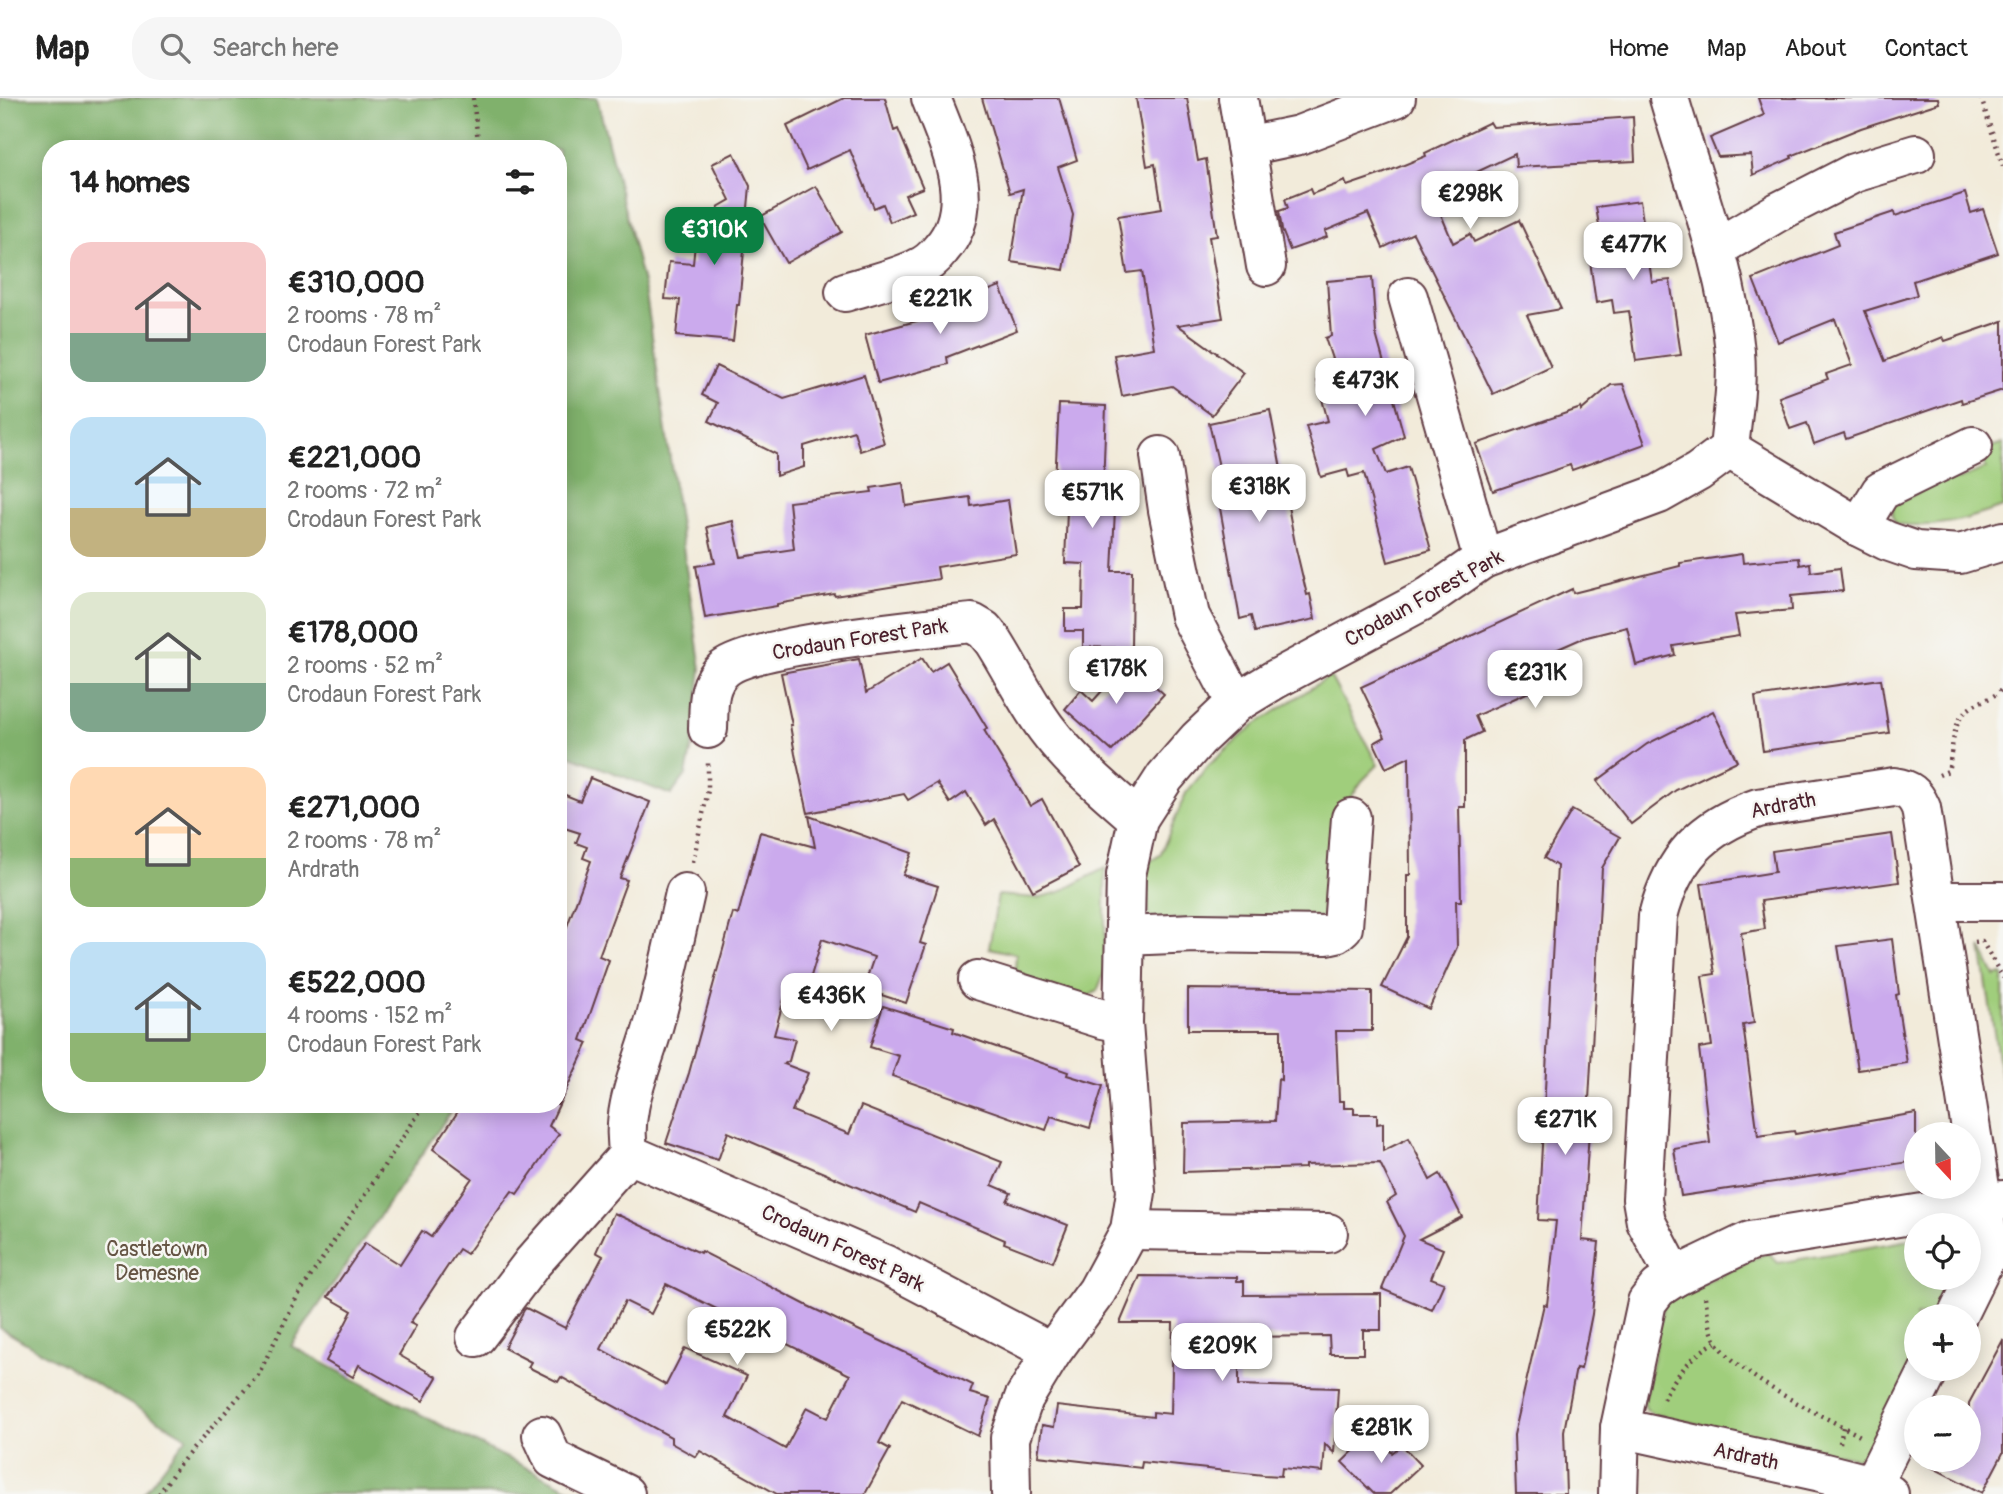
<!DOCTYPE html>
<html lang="en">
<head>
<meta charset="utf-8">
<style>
  body { margin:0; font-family:Pangolin,sans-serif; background:#f6f6f6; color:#222; height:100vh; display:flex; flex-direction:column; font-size:26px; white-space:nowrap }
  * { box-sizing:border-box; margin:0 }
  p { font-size:23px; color:#767676 }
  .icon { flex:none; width:38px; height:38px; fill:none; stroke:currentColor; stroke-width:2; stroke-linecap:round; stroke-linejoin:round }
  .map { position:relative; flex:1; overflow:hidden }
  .side { position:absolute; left:42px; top:42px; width:525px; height:973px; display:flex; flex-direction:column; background:#fff; border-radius:28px; box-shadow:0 4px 18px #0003 }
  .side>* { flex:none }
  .needle { width:46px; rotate:158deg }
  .tools { position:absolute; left:1904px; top:1024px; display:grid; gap:14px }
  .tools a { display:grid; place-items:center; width:77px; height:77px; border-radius:50%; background:#fff; box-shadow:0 4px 18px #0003; font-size:35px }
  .price { position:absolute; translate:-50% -60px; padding:0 16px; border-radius:14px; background:#fff; color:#222; font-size:23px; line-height:46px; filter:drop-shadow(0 2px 4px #0008) }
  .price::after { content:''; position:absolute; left:50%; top:42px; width:21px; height:16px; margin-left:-10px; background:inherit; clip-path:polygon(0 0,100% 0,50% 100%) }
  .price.current { background:#0b8043; color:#fff }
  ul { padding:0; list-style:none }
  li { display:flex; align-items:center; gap:21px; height:175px; padding:0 28px }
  li span { display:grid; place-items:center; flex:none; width:196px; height:140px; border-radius:21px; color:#555 }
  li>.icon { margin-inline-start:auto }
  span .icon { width:84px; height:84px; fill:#fffc; stroke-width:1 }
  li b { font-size:30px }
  h2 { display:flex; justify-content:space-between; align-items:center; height:84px; padding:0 28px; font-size:30px }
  header { display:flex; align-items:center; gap:42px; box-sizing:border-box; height:98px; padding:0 35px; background:#fff; border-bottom:2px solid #e0e0e0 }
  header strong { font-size:33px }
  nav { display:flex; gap:38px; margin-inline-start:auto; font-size:24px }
  .search { width:490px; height:63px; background:#f6f6f6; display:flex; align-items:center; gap:18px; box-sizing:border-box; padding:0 24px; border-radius:28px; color:#767676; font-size:26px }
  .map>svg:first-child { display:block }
  .green { fill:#a0ce7c; stroke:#757654; stroke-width:2 }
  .forest { fill:#80b16c; stroke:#65684c; stroke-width:2 }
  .building { fill:#cbaaed; fill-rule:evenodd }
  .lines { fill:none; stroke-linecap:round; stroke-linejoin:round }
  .minor-casing { stroke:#633e45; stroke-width:42 }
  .path { stroke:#633e45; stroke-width:4.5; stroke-dasharray:2 5; stroke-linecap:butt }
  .minor { stroke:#fff; stroke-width:38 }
  .labels { text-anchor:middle; stroke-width:5; stroke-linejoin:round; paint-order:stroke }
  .street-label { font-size:21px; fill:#4a1f2b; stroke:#f6f6f2 }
  .park-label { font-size:21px; fill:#645443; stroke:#f6f6f2 }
</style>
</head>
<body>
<header>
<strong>Map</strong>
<div class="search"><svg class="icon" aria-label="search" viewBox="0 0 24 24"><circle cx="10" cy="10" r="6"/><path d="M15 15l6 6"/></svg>Search here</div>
<nav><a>Home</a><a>Map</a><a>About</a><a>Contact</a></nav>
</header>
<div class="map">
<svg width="2003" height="1396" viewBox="0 0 2003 1396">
  <rect width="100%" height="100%" fill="#f6f6f2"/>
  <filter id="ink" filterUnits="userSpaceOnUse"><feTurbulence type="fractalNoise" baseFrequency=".0143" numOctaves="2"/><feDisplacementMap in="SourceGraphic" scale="14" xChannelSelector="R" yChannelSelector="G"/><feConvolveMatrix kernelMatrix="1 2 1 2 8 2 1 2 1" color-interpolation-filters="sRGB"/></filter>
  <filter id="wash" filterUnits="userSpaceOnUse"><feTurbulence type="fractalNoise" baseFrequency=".00686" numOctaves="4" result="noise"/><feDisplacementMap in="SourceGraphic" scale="28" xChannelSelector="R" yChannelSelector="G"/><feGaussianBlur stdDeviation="1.57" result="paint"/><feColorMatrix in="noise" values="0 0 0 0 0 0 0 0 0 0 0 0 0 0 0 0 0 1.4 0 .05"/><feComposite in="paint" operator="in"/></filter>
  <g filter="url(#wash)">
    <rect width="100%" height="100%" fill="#f2ebda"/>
    <!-- green -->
    <g class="green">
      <path d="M 2003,345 L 2003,409 C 1965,422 1937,431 1896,426 L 1892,418 L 1893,407 L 1955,375 L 1958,382 L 1986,370 L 1979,353 Z"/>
      <path d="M 1330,578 L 1378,667 L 1362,683 L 1349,702 L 1328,820 L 1149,822 L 1144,767 L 1160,757 L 1186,695 L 1209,667 L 1253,628 Z"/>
      <path d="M 1105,770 L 1105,873 L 1097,893 L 1087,899 L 1027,890 L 1015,872 L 1016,856 L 989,850 L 998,797 L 1037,800 L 1060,794 Z"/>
      <path d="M 1981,849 L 1995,878 L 2003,876 L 2003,993 Z"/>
      <path d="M 1916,1141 L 1916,1180 L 1960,1180 L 1941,1218 L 1916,1218 L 1916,1266 L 1869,1357 L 1856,1360 L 1652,1316 L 1646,1311 L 1644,1305 L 1664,1205 L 1768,1154 L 1778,1165 Z"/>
    </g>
    <!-- forest -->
    <path class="forest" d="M 0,0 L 597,0 L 646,197 L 701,571 L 693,644 L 686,677 L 671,697 L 558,653 L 558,51 L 51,51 L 51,1006 L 456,1006 L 291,1248 L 452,1333 L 580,1396 L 143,1396 L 187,1339 L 0,1230 Z"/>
    <g id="blocks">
      <!-- building -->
      <g class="building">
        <path d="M 844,0 L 885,0 L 894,33 L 898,31 L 923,90 L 905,97 L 913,114 L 890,124 L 883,106 L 874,110 L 850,52 L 807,72 L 787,28 Z"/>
        <path d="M 982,0 L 1059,0 L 1077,62 L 1058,69 L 1073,117 L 1064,172 L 1011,164 L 1023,91 L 1010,95 Z"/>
        <path d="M 1136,0 L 1187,0 L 1198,63 L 1206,61 L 1217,138 L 1209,139 L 1223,220 L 1178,227 L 1244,275 L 1212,317 L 1172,288 L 1122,298 L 1114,257 L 1154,250 L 1142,173 L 1127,175 L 1118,118 L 1162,111 L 1155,66 L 1147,68 Z"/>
        <path d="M 1758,0 L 1938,0 L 1939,5 L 1861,30 L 1791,58 L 1792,60 L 1753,77 L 1751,57 L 1718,59 L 1710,40 L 1764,17 Z"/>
        <path d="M 1633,19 L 1635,63 L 1516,69 L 1515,56 L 1432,95 L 1453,145 L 1470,136 L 1474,144 L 1519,122 L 1561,211 L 1527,217 L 1551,269 L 1493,296 L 1413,135 L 1383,150 L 1368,115 L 1325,133 L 1327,139 L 1290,152 L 1282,132 L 1279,113 L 1288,110 L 1285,101 L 1310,91 L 1312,96 L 1345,83 L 1347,88 L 1382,76 L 1426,58 L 1425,55 L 1490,24 L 1493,29 Z"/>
        <path d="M 734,55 L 750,88 L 739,207 L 737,207 L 733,243 L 676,238 L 680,202 L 665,201 L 669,164 L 693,166 L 696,135 L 735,139 L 718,109 L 730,102 L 712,66 Z"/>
        <path d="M 816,88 L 842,134 L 786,165 L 760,119 Z"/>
        <path d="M 1965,95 L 1971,115 L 1983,111 L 1998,155 L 1913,183 L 1917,197 L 1865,213 L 1885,263 L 1943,239 L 1945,243 L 2003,223 L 2003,292 L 1962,305 L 1961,301 L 1846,341 L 1844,335 L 1814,346 L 1807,325 L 1790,331 L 1779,299 L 1828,281 L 1826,276 L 1852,267 L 1835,221 L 1778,244 L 1753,181 L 1838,147 L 1834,134 L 1894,114 L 1895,118 Z"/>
        <path d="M 1640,103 L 1652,184 L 1670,182 L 1681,257 L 1636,263 L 1629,213 L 1614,215 L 1612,202 L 1596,205 L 1588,149 L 1602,146 L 1596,109 Z"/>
        <path d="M 1372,179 L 1376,236 L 1404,338 L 1376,351 L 1386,376 L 1408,369 L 1431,452 L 1388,464 L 1364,375 L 1349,379 L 1347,372 L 1321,379 L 1306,328 L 1328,323 L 1317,283 L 1333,264 L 1325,240 L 1331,238 L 1327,183 Z"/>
        <path d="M 1000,188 L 1017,232 L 947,259 L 948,266 L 878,285 L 865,237 L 942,216 L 940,211 Z"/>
        <path d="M 716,268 L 784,301 L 864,277 L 884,345 L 860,353 L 854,333 L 804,348 L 804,369 L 776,378 L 776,356 L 709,323 L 718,305 L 702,297 Z"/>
        <path d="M 1623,286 L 1645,346 L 1572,372 L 1570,367 L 1493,393 L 1476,346 L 1581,310 L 1581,313 L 1611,287 Z"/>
        <path d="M 1059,306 L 1106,308 L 1103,390 L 1116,391 L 1112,473 L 1132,473 L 1131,550 L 1083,549 L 1083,533 L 1065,533 L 1065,511 L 1083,511 L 1084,466 L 1065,465 L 1068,385 L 1055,383 Z"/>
        <path d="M 1270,312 L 1296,451 L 1307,497 L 1310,496 L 1315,521 L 1255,534 L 1251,518 L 1240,521 L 1216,388 L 1223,386 L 1209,325 Z"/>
        <path d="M 903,385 L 906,408 L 970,399 L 971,408 L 1008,402 L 1016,456 L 937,469 L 939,481 L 835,498 L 834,496 L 777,506 L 777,508 L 705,520 L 696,468 L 715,465 L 707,429 L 733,423 L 741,459 L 794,451 L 789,404 L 872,394 L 871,390 Z"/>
        <path d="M 1742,456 L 1743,465 L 1799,460 L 1800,467 L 1810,465 L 1811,474 L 1840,470 L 1843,493 L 1791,498 L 1792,512 L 1735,517 L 1739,538 L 1673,548 L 1675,557 L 1636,567 L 1627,529 L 1583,540 L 1517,569 L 1529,594 L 1475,618 L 1482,634 L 1465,642 L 1465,709 L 1459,709 L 1461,803 L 1456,803 L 1457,849 L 1429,911 L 1382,889 L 1407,839 L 1407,777 L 1410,777 L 1409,659 L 1386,670 L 1374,645 L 1385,639 L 1361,589 L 1572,491 L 1573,495 L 1680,468 L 1680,465 Z"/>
        <path d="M 922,560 L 931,574 L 947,564 L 987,630 L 984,632 L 1030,708 L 1042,701 L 1079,769 L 1033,793 L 994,721 L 986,727 L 966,694 L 950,705 L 937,685 L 908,702 L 904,696 L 808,715 L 795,656 L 790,627 L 792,627 L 781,575 L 859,561 L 866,595 Z"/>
        <path d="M 1128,564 L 1164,596 L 1112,653 L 1065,611 L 1081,592 L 1093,603 Z"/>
        <path d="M 1881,581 L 1889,635 L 1763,653 L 1755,599 Z"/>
        <path d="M 1713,613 L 1737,663 L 1676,692 L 1631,726 L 1597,683 L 1647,646 Z"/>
        <path d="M 590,680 L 650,704 L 620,780 L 627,782 L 599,858 L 609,862 L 581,942 L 588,945 L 549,1028 L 559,1036 L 517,1096 L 512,1093 L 467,1156 L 459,1151 L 410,1225 L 416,1228 L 399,1257 L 437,1279 L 423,1303 L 359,1267 L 353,1279 L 326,1263 L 352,1213 L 328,1199 L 365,1145 L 400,1167 L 422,1133 L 431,1139 L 472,1080 L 433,1051 L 463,1006 L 558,1006 L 558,853 L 591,763 L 583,760 L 587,749 L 576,745 L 580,735 L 558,728 L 558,694 L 580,703 Z"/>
        <path d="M 1572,712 L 1620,739 L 1602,770 L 1589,1002 L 1591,1002 L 1582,1142 L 1599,1144 L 1592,1216 L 1581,1271 L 1576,1270 L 1564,1333 L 1566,1396 L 1516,1396 L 1514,1337 L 1544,1206 L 1547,1207 L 1556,1123 L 1538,1122 L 1557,768 L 1544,760 Z"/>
        <path d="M 809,718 L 912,755 L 903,777 L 938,788 L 920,845 L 926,847 L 906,905 L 863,891 L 874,859 L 822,841 L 806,895 L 787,890 L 774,937 L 795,941 L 789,963 L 784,966 L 808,975 L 792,1013 L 849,1036 L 861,1008 L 1002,1064 L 992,1087 L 1011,1095 L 1007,1103 L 1068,1127 L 1053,1164 L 1004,1145 L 1005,1142 L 919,1105 L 915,1114 L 728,1034 L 718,1062 L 666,1045 L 689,975 L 733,815 L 738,817 L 760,734 L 815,749 Z"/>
        <path d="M 1892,736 L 1899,784 L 1761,803 L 1765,831 L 1741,835 L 1754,925 L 1743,927 L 1758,1038 L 1794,1033 L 1795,1036 L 1916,1015 L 1916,1063 L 1681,1098 L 1674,1051 L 1710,1045 L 1699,950 L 1712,948 L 1702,878 L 1715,876 L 1701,786 L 1775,774 L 1772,753 Z"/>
        <path d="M 1892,841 L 1899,896 L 1896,897 L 1907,965 L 1858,972 L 1838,848 Z"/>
        <path d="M 1188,891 L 1372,893 L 1372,933 L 1336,933 L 1339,1003 L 1344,1003 L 1344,1010 L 1354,1010 L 1354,1016 L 1377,1016 L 1377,1026 L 1383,1025 L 1383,1053 L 1409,1040 L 1430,1082 L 1440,1076 L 1462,1119 L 1419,1141 L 1443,1151 L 1431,1180 L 1444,1185 L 1432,1212 L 1382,1191 L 1404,1138 L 1387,1104 L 1396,1098 L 1380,1065 L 1305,1067 L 1305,1070 L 1183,1074 L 1184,1025 L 1275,1023 L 1278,981 L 1281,982 L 1281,932 L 1188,932 Z"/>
        <path d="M 883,908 L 954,930 L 953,934 L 1068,974 L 1067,977 L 1103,988 L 1090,1030 L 1051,1018 L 1046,1032 L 892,978 L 899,958 L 870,949 Z"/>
        <path d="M 614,1115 L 700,1155 L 701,1153 L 808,1208 L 973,1287 L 970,1295 L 990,1301 L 978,1338 L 902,1301 L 879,1345 L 890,1351 L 865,1396 L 777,1396 L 700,1353 L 696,1359 L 671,1345 L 671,1339 L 561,1279 L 558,1284 L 528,1269 L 531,1264 L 504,1250 L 524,1212 L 526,1210 L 565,1230 L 603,1158 L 596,1154 ZM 666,1186 L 850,1277 L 828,1320 L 807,1309 L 785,1351 L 727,1319 L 747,1278 L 685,1250 L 666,1287 L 601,1251 L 625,1203 L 651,1216 Z"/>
        <path d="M 1140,1178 L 1237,1179 L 1237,1183 L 1244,1183 L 1244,1197 L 1381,1196 L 1381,1232 L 1363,1232 L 1363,1256 L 1330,1256 L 1329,1238 L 1239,1239 L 1239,1287 L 1338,1290 L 1334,1355 L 1325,1346 L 1323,1374 L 1282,1370 L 1281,1378 L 1264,1377 L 1142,1364 L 1141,1370 L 1038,1358 L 1042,1327 L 1054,1329 L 1057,1308 L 1153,1319 L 1153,1314 L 1171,1316 L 1173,1225 L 1120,1225 Z"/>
        <path d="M 2003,1242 L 2003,1355 L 1982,1395 L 1918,1362 L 1969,1362 L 1969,1305 Z"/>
        <path d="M 1373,1334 L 1392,1355 L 1402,1347 L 1421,1367 L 1390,1396 L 1374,1396 L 1342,1364 Z"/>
      </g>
    </g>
  </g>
  <g filter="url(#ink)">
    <use href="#blocks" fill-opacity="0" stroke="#633e45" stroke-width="2"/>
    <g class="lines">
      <!-- minor casing -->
      <g class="minor-casing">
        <g id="minor">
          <path d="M 1238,0 L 1266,168"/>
          <path d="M 1246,48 L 1299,37 L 1396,0"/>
          <path d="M 1715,151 L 1778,114 L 1854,75 L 1916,56"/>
          <path d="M 845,194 C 868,187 894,181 916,171 C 926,167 935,159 941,151 C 980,107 949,47 931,0"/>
          <path d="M 1408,199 L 1483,461"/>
          <path d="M 1729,351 L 1859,429 L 1887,443 L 1916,453 L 1960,456 L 2003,443"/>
          <path d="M 1160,358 L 1168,412 L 1190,518 L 1236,605"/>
          <path d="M 1859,429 L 1881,393 L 1973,348"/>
          <path d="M 708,631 C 709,609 706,587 724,571 C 752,547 927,530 972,525 L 984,532 L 993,543 C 1011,571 1026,603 1046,630 C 1072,665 1106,693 1138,721"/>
          <path d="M 1936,803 L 2003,803"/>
          <path d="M 1125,838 L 1195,835 L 1327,837 L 1336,835 L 1343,829 L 1351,720"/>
          <path d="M 978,882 L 1103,921 L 1123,925"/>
          <path d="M 629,1056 L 886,1167 L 1052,1254"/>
          <path d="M 1130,1132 L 1328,1135"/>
          <path d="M 1675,1179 L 1750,1143 L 2003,1102"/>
          <path d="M 476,1239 L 533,1164 L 629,1056 C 619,1014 643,967 654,926 C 666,883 675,839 685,795"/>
          <path d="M 1620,1330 L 1821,1374 L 1872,1387 L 1889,1396"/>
          <path d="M 542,1337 L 553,1361 L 625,1396"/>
          <path d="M 1872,1387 L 1930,1270"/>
          <path d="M 1011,1396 L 1010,1340 L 1024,1300 L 1052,1254 L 1097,1193 L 1130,1132 L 1136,1094 L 1123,925 L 1126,777 L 1138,721 L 1165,679 L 1198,641 L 1236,605 L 1274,582 L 1424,502 L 1483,461 L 1659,396 L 1698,374 L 1729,351 C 1732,319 1738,286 1735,254 C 1727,167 1693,83 1669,0"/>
          <path d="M 1618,1396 L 1620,1330 L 1647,1204 L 1658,1190 L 1675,1179 L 1646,1124 L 1642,1101 L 1658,818 C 1673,760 1702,729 1758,710 L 1894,689 C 1909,691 1915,696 1921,710 L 1988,1141 L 1989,1153 L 1957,1218"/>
        </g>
      </g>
      <!-- path -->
      <g class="path">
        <path d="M 473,0 L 479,51"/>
        <path d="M 1981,0 L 2003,68"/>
        <path d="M 1939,677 L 1948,673 C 1953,654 1951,622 1970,610 C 1981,601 1994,602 2003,589"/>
        <path d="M 693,764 L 708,692 L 708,662"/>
        <path d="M 1975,844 L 1982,843 L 2003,880"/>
        <path d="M 1705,1199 C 1708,1213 1709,1235 1718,1246 C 1748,1285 1817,1314 1860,1338"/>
        <path d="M 1663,1301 C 1675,1278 1693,1256 1716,1244"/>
        <path d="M 1840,1345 L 1843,1329"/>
        <path d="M 159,1396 L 178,1368 L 258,1277 L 297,1199 L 425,1006"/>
      </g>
      <!-- minor -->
      <use href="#minor" class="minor"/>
    </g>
  </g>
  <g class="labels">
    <!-- street labels -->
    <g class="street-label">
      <text transform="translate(1424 500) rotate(-29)" y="7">Crodaun Forest Park</text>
      <text transform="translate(860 541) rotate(-9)" y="7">Crodaun Forest Park</text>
      <text transform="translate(1783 707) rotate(-11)" y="7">Ardrath</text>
      <text transform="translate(843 1150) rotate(25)" y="7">Crodaun Forest Park</text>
      <text transform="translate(1746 1358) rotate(12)" y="7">Ardrath</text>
    </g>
    <!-- park labels -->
    <g class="park-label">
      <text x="157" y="1158">Castletown<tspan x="157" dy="24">Demesne</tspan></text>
    </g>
  </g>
</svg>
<div class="tools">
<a><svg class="needle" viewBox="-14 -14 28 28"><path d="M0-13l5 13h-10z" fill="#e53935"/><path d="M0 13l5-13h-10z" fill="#767676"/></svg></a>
<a><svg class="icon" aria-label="locate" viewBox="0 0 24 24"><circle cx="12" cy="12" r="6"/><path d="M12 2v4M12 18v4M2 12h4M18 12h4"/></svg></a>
<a>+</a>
<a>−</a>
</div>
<b class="price" style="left:1470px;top:133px">€298K</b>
<b class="price current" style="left:714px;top:169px">€310K</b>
<b class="price" style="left:1633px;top:184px">€477K</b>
<b class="price" style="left:940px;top:238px">€221K</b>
<b class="price" style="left:1365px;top:320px">€473K</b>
<b class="price" style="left:1259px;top:426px">€318K</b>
<b class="price" style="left:1092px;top:432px">€571K</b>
<b class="price" style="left:1116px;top:608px">€178K</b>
<b class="price" style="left:1535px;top:612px">€231K</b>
<b class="price" style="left:831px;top:935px">€436K</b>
<b class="price" style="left:1565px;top:1059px">€271K</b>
<b class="price" style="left:737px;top:1269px">€522K</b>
<b class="price" style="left:1222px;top:1285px">€209K</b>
<b class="price" style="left:1381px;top:1367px">€281K</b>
<section class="side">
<h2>14 homes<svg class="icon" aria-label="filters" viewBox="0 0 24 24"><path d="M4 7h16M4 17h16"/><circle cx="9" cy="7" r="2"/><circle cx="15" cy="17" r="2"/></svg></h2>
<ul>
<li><span style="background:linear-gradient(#f6c9c9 65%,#7fa58c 0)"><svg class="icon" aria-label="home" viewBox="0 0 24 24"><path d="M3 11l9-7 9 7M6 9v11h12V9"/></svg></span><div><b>€310,000</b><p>2 rooms · 78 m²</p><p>Crodaun Forest Park</p></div></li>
<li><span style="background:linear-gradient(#bfe0f5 65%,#c2b280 0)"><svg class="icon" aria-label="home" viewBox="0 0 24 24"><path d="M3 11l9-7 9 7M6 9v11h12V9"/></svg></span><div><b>€221,000</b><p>2 rooms · 72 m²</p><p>Crodaun Forest Park</p></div></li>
<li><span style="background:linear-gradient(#dfe7d0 65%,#7fa58c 0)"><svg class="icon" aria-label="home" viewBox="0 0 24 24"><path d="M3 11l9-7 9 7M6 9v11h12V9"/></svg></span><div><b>€178,000</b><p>2 rooms · 52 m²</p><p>Crodaun Forest Park</p></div></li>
<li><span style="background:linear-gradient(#ffd9b3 65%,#8fb573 0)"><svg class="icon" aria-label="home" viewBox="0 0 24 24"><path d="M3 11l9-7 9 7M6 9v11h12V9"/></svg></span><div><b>€271,000</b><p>2 rooms · 78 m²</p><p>Ardrath</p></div></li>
<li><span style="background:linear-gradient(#bfe0f5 65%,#8fb573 0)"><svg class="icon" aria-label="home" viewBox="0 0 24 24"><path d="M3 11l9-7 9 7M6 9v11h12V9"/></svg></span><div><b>€522,000</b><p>4 rooms · 152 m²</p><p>Crodaun Forest Park</p></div></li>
</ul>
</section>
</div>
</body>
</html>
